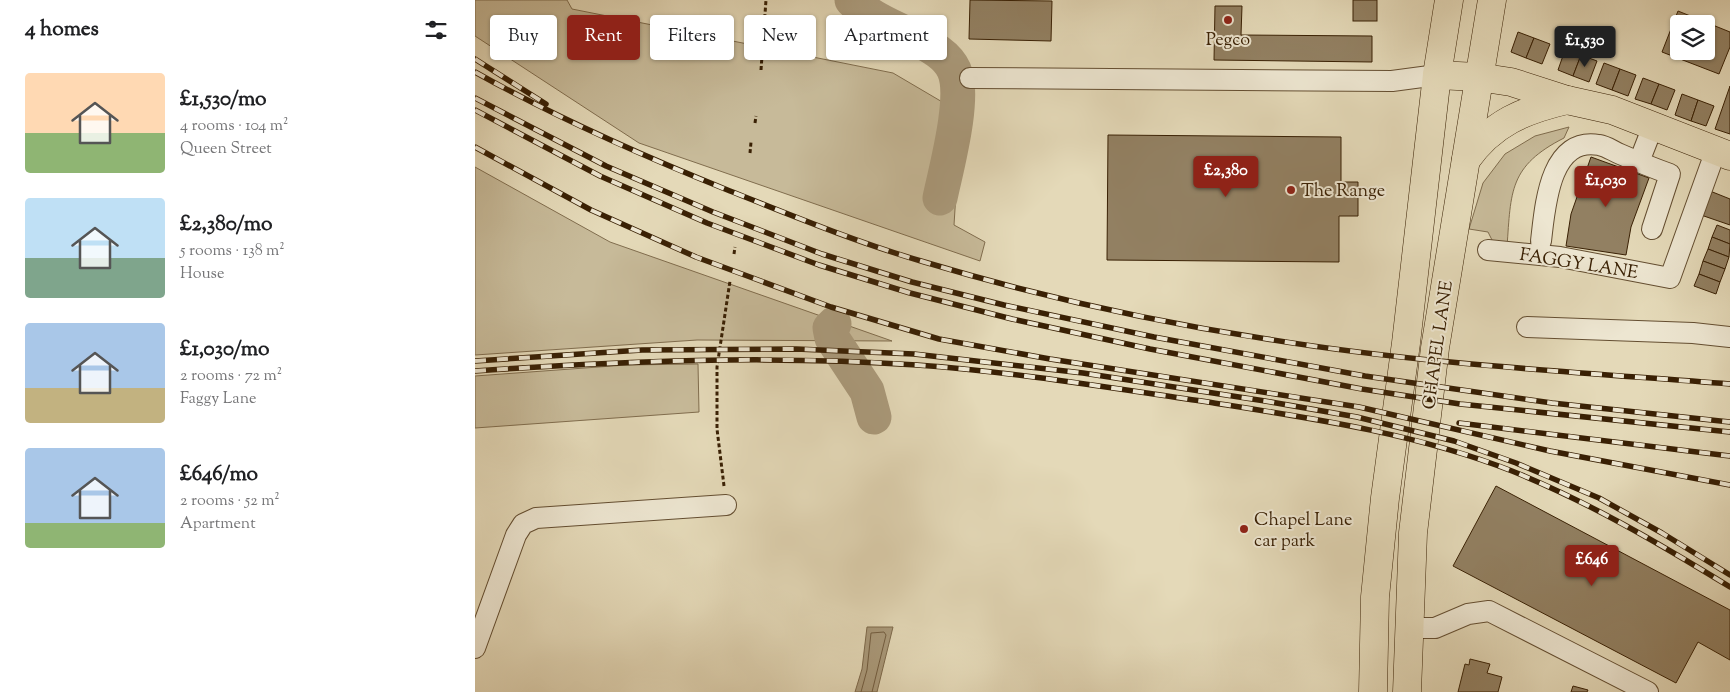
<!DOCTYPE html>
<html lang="en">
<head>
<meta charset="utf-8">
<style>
  body { margin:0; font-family:"Sorts Mill Goudy",serif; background:#f6f6f6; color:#202124; height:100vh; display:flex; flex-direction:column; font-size:19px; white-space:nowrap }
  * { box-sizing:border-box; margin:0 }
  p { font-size:16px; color:#757577 }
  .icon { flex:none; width:28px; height:28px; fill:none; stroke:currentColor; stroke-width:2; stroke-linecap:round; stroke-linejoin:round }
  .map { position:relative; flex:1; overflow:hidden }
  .panel { display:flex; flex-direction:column; background:#fff; width:475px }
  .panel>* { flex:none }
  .top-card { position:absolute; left:15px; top:15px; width:475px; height:45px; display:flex; gap:10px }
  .tools { position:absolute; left:1195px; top:15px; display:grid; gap:10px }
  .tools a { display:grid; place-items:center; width:45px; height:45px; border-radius:5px; background:#fff; box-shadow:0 1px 4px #0004; font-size:25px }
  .price { position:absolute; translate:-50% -42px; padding:0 11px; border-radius:5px; background:#8f2418; color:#fff; font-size:16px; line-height:32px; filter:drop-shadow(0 1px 2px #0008) }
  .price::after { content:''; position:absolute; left:50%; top:30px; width:15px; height:11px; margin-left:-8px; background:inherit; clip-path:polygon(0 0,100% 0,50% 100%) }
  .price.selected { background:#222; color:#fff }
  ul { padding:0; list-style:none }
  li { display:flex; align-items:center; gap:15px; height:125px; padding:0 25px }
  li span { display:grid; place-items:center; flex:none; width:140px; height:100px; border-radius:5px; color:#555 }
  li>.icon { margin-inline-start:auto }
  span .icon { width:60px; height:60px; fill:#fffc; stroke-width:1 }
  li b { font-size:21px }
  h2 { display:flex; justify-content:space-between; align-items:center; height:60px; padding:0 25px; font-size:21px }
  .pill { padding:0 18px; border-radius:5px; background:#fff; box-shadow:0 1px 4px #0004; font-size:18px; line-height:45px }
  .pill.selected { background:#8f2418; color:#fff }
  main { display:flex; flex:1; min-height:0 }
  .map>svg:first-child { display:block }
  .green { fill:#c7ba99; stroke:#806d4e }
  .water { fill:#aa9a7b; stroke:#7d694b }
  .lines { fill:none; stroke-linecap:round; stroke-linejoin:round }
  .shore { stroke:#725d40; stroke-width:1 }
  .river { stroke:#aa9a7b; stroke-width:35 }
  .building { fill:#928062; stroke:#392004; fill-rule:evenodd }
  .minor-casing { stroke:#644e31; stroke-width:22 }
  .highway-casing { stroke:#392004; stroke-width:29 }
  .path { stroke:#392004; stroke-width:3; stroke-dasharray:4 2.5; stroke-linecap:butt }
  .minor { stroke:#ede6d1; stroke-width:20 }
  .highway { stroke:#e4d9b8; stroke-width:28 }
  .rail-casing { stroke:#392004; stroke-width:5.5 }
  .rail { stroke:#ede6d1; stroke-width:4; stroke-dasharray:11; stroke-linecap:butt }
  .poi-dot { fill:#8f2418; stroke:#ede6d1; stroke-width:2 }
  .labels { text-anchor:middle; stroke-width:4; stroke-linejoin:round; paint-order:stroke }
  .poi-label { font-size:18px; fill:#392004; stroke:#ede6d1; text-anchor:start }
  .street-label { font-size:18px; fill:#392004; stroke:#ede6d1 }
</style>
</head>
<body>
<main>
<section class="panel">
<h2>4 homes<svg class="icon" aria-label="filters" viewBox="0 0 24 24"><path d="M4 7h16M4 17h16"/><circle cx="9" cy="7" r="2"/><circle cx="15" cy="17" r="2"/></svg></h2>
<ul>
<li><span style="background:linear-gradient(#ffd9b3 60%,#8fb573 0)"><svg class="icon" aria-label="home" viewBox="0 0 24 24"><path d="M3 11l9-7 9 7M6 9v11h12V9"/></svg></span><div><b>£1,530/mo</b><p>4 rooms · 104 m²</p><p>Queen Street</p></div></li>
<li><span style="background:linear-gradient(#bfe0f5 60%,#7fa58c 0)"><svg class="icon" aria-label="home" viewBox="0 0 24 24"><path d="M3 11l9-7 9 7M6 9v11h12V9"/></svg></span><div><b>£2,380/mo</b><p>5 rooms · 138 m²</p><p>House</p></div></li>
<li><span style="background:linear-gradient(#a9c7e8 65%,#c2b280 0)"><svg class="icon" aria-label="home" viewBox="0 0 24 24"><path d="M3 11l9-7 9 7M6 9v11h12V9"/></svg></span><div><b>£1,030/mo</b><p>2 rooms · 72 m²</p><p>Faggy Lane</p></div></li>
<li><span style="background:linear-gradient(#a9c7e8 75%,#8fb573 0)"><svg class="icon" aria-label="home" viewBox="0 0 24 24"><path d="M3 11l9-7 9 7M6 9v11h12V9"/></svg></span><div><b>£646/mo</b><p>2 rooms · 52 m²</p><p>Apartment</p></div></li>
</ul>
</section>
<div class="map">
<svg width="1255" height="692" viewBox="0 0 1255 692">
  <rect width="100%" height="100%" fill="#e4d9b8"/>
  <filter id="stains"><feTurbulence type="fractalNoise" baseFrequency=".004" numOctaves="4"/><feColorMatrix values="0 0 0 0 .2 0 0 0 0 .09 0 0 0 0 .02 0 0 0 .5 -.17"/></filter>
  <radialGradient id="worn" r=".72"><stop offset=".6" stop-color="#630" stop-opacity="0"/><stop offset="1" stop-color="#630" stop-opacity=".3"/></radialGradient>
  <!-- green -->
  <g class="green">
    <path d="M 0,0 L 92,0 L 97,9 L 418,73 L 486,113 L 479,225 L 510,242 L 505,261 L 164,143 L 0,36 Z"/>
    <path d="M 1094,127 L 1089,138 C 1034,166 1036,191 1032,247 L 1020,246 L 1013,232 L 994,229 L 1008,183 L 1030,154 L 1060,136 Z"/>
    <path d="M 0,167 L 135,242 L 417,341 L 222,340 L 0,355 Z"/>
    <path d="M 223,364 L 224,412 L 0,428 L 0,376 L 151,365 Z"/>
  </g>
  <!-- water -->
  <path class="water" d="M 392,627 L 418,627 L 402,692 L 380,692 L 387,669 Z"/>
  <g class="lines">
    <!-- shore -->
    <path class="shore" d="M 386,692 L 392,670 L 396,633 L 409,632 L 411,635 L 397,692"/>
    <!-- river -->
    <g class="river">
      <path d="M 377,0 C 394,18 417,26 438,37 C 453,45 472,54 479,70 C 491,97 471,169 465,198"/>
      <path d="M 359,324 L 355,328 L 357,338 L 392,391 L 399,417"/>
    </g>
  </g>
  <!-- building -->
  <g class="building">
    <path d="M 495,0 L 577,1 L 576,41 L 494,39 Z"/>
    <rect x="878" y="0" width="24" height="21"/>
    <path d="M 740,6 L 767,6 L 766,35 L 897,36 L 897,62 L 739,60 Z"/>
    <path d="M 1203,11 L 1255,32 L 1255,47 L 1244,74 L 1187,52 ZM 1204,24 L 1231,24 L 1231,51 L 1204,51 Z"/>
    <path d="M 1043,32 L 1059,38 L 1051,58 L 1036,52 Z"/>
    <path d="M 1059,38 L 1075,44 L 1067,64 L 1051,58 Z"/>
    <path d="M 1090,50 L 1106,55 L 1098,76 L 1083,70 Z"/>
    <path d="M 1106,55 L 1122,61 L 1114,82 L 1098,76 Z"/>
    <path d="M 1129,63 L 1145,69 L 1137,90 L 1121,84 Z"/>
    <path d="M 1145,69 L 1161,75 L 1153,96 L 1137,90 Z"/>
    <path d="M 1168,78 L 1184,84 L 1176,104 L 1160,99 Z"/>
    <path d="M 1184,84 L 1200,90 L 1192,110 L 1176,104 Z"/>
    <path d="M 1255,86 L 1255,134 L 1240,129 Z"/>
    <path d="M 1207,94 L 1223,100 L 1216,121 L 1200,115 Z"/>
    <path d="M 1223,100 L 1239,106 L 1231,126 L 1216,121 Z"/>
    <path d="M 633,135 L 866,137 L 866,182 L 883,182 L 883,216 L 864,216 L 864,262 L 632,260 Z"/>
    <path d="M 1116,157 L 1174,178 L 1156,227 L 1151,255 L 1091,246 L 1096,214 Z"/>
    <path d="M 1235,191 L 1255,199 L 1255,225 L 1226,215 Z"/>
    <path d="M 1242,225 L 1255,230 L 1255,244 L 1237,237 Z"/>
    <path d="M 1237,237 L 1255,244 L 1254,257 L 1233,249 Z"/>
    <path d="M 1233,249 L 1254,257 L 1250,269 L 1228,261 Z"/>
    <path d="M 1228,261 L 1250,269 L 1245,282 L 1224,274 Z"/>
    <path d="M 1224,274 L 1245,282 L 1241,294 L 1219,286 Z"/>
    <path d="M 1021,486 L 1255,610 L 1255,660 L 1223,642 L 1201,683 L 978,566 Z"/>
    <path d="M 995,659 L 1015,664 L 1012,673 L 1027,677 L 1023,692 L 983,692 L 990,664 L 994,665 Z"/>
    <path d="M 1098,686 L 1113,690 L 1112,692 L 1096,692 Z"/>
  </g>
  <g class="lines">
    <!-- minor casing -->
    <g class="minor-casing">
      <g id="minor">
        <path d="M 495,78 L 917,81 L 962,75"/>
        <path d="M 1164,162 L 1178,126"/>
        <path d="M 1066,241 C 1070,208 1074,136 1124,145 C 1131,146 1138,151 1145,154 C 1161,161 1178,168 1195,174 L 1177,229"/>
        <path d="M 1013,250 L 1085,257 L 1195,278 L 1241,150"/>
        <path d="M 1052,327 L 1218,333 L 1255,337"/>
        <path d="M 935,628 L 960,628 L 993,614 L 1014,611 L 1173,692"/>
        <path d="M 0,648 L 41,535 L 48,524 L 61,518 L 251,505"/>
      </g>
    </g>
    <!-- highway casing -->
    <g class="highway-casing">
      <g id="highway">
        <path d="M 962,75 L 1003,77 L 1036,82 L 1092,100 L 1137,110 L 1255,156"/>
        <path d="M 991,160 C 1017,123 1049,110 1092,100"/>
        <path d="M 898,692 L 900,597 L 910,498 L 931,343 L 962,75 L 974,0"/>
        <path d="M 932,692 L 938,533 L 960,348 L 1017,0"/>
      </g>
    </g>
    <!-- path -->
    <g class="path">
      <path d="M 286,70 L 291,0"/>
      <path d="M 280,123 L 281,116"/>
      <path d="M 275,153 L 276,142"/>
      <path d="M 259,254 L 260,247"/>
      <path d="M 249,486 L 242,429 L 242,367 L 255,281"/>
    </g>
    <!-- minor -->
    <use href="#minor" class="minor"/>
    <!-- highway -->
    <use href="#highway" class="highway"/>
    <!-- rail casing -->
    <g class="rail-casing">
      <g id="rail">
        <path d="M 0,59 L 71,104"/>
        <path d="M 0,72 C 82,118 168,156 255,191 C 318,216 381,242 446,261 C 559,295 675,321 792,339 C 945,364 1101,372 1255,384"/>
        <path d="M 0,98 L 131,166 L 238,212 L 347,254 L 437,282 L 529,305 L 679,337 L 890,376 L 1077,403 L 1255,422"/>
        <path d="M 0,110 L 125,176 L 232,223 L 344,265 L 435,293 L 537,319 L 675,349 L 887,389 L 985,404 L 1255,432"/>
        <path d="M 0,147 L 116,210 L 221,257 L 356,307 L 464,339 L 575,359 L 884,407 L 1075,451 L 1255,485"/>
        <path d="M 0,361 L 167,350 L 321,349 L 439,354 L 608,373 L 790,401 L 882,417 L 979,441 L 1041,463 L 1124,498 L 1187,533 L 1255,575"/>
        <path d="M 0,371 C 147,361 295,355 442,365 C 540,372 636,388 733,402 C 835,418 940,433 1037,471 C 1114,502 1185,544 1255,587"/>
        <path d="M 984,423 L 1255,456"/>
      </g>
    </g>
    <!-- rail -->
    <use href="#rail" class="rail"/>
  </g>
  <!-- markers -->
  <g class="poi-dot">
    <circle cx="753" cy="20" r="5"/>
    <circle cx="816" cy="190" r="5"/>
    <circle cx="769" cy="529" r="5"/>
  </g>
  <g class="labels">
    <!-- poi labels -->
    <g class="poi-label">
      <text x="753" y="45" text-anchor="middle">Pegco</text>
      <text x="826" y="196">The Range</text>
      <text x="779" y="525">Chapel Lane<tspan x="779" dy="21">car park</tspan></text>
    </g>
    <!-- street labels -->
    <g class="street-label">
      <text transform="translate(1104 263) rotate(9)" y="6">FAGGY LANE</text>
      <text transform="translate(962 345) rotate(-82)" y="6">CHAPEL LANE</text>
    </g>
  </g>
  <rect width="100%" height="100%" filter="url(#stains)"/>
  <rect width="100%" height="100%" fill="url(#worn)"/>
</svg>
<div class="tools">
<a><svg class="icon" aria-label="layers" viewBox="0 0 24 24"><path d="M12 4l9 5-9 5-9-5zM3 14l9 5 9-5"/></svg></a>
</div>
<b class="price selected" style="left:1110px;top:68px">£1,530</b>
<b class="price" style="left:751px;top:198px">£2,380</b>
<b class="price" style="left:1131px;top:208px">£1,030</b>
<b class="price" style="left:1117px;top:587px">£646</b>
<div class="top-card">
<a class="pill">Buy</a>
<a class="pill selected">Rent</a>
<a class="pill">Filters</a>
<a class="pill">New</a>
<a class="pill">Apartment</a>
</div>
</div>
</main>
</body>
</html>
